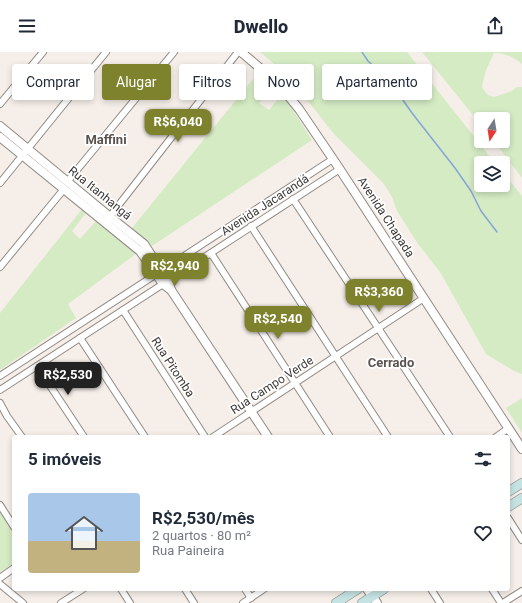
<!DOCTYPE html>
<html lang="pt">
<head>
<meta charset="utf-8">
<style>
  body { margin:0; font-family:Roboto,sans-serif; background:#f6f6f7; color:#1f2937; height:100vh; display:flex; flex-direction:column; font-size:15px; white-space:nowrap }
  * { box-sizing:border-box; margin:0 }
  p { font-size:13px; color:#747a83 }
  .icon { flex:none; width:22px; height:22px; fill:none; stroke:currentColor; stroke-width:2; stroke-linecap:round; stroke-linejoin:round }
  .map { position:relative; flex:1; overflow:hidden }
  .side { position:absolute; left:12px; top:383px; width:498px; height:156px; display:flex; flex-direction:column; background:#fff; border-radius:4px; box-shadow:0 2px 6px #0003 }
  .side>* { flex:none }
  .banner { position:absolute; left:12px; top:12px; width:498px; height:36px; display:flex; gap:8px }
  .needle { width:26px; rotate:192deg }
  .fabs { position:absolute; left:474px; top:60px; display:grid; gap:8px }
  .fabs a { display:grid; place-items:center; width:36px; height:36px; border-radius:4px; background:#fff; box-shadow:0 2px 6px #0003; font-size:20px }
  .price { position:absolute; translate:-50% -34px; padding:0 9px; border-radius:8px; background:#7e822c; color:#fff; font-size:13px; line-height:26px; filter:drop-shadow(0 1px 2px #0008) }
  .price::after { content:''; position:absolute; left:50%; top:24px; width:12px; height:9px; margin-left:-6px; background:inherit; clip-path:polygon(0 0,100% 0,50% 100%) }
  .price.on { background:#222; color:#fff }
  ul { padding:0; list-style:none }
  li { display:flex; align-items:center; gap:12px; height:100px; padding:0 16px }
  li span { display:grid; place-items:center; flex:none; width:112px; height:80px; border-radius:4px; color:#555 }
  li>.icon { margin-inline-start:auto }
  span .icon { width:48px; height:48px; fill:#fffc; stroke-width:1 }
  li b { font-size:17px }
  h2 { display:flex; justify-content:space-between; align-items:center; height:48px; padding:0 16px; font-size:17px }
  .chip { padding:0 14px; border-radius:4px; background:#fff; box-shadow:0 2px 6px #0003; font-size:14px; line-height:36px }
  .chip.on { background:#7e822c; color:#fff }
  header { display:flex; justify-content:space-between; align-items:center; height:52px; padding:0 16px; background:#fff; font-size:18px; font-weight:800 }
  .map>svg:first-child { display:block }
  .green { fill:#d4ebc4 }
  .lines { fill:none; stroke-linecap:round; stroke-linejoin:round }
  .stream { stroke:#87a4d8; stroke-width:1.5 }
  .minor-casing { stroke:#918a85; stroke-width:8 }
  .tertiary-casing { stroke:#918a85; stroke-width:10 }
  .secondary-casing { stroke:#918a85; stroke-width:10 }
  .minor { stroke:#fff; stroke-width:6 }
  .tertiary { stroke:#fff; stroke-width:8 }
  .secondary { stroke:#c4e3e2; stroke-width:9 }
  .labels { text-anchor:middle; stroke-width:3.5; stroke-linejoin:round; paint-order:stroke }
  .street-label { font-size:12px; fill:#3c3937; stroke:#fff }
  .neighbourhood-label { font-size:13px; font-weight:bold; fill:#5a534f; stroke:#fff }
</style>
</head>
<body>
<header><svg class="icon" aria-label="menu" viewBox="0 0 24 24"><path d="M4 6h16M4 12h16M4 18h16"/></svg>Dwello<svg class="icon" aria-label="share" viewBox="0 0 24 24"><path d="M12 15V3M7 8l5-5 5 5M5 13v7h14v-7"/></svg></header>
<div class="map">
<svg width="522" height="551" viewBox="0 0 522 551">
  <rect width="100%" height="100%" fill="#f6efe9"/>
  <!-- green -->
  <g class="green">
    <path d="M 260,0 L 407,0 L 495,111 L 481,111 L 481,133 L 503,133 L 503,120 L 522,144 L 522,322 L 514,319 L 486,302 L 440,220 L 418,192 L 397,159 L 392,145 L 384,132 L 334,82 L 304,44 L 273,11 Z"/>
    <path d="M 422,0 L 522,0 L 522,12 C 516,6 503,0 494,1 L 486,18 L 482,34 L 483,37 L 488,43 L 494,45 L 512,39 L 517,35 L 522,35 L 522,126 L 494,89 L 503,89 L 503,67 L 481,67 L 481,73 Z"/>
    <path d="M 257,22 L 265,27 L 271,34 L 259,51 L 269,58 L 281,43 L 291,55 L 312,88 L 152,194 L 132,176 Z"/>
    <path d="M 82,157 L 86,161 L 72,179 L 80,187 L 96,169 L 137,201 L 68,252 L 76,266 L 0,318 L 0,261 Z"/>
    <path d="M 522,346 L 522,381 L 506,356 Z"/>
    <path d="M 0,460 L 14,482 L 14,511 L 0,520 Z"/>
  </g>
  <g class="lines">
    <!-- stream -->
    <path class="stream" d="M 362,0 L 368,9 L 382,22 L 398,41 L 412,61 L 455,116 L 471,139 L 481,159 L 497,180"/>
    <!-- minor casing -->
    <g class="minor-casing">
      <g id="minor">
        <path d="M 0,52 L 43,0"/>
        <path d="M 67,130 L 174,0"/>
        <path d="M 0,131 L 106,0"/>
        <path d="M 293,147 L 450,385"/>
        <path d="M 107,168 L 238,0"/>
        <path d="M 251,174 L 388,385"/>
        <path d="M 211,201 L 330,385"/>
        <path d="M 0,215 L 64,137"/>
        <path d="M 123,258 L 205,385"/>
        <path d="M 80,286 L 145,385"/>
        <path d="M 37,314 L 84,385"/>
        <path d="M 0,324 L 333,107"/>
        <path d="M 0,338 L 340,117"/>
        <path d="M 0,351 L 7,364 L 22,385"/>
        <path d="M 213,385 L 424,246"/>
        <path d="M 496,385 L 509,376"/>
        <path d="M 0,453 L 14,475"/>
        <path d="M 508,466 L 522,488"/>
        <path d="M 0,526 L 14,516"/>
        <path d="M 0,532 L 23,551"/>
        <path d="M 121,537 L 130,551"/>
        <path d="M 185,537 L 194,551"/>
        <path d="M 245,537 L 251,546"/>
        <path d="M 431,537 L 440,551"/>
        <path d="M 492,537 L 501,551"/>
        <path d="M 61,551 L 83,537"/>
        <path d="M 243,551 L 264,537"/>
        <path d="M 503,551 L 522,539"/>
      </g>
    </g>
    <!-- tertiary casing -->
    <g class="tertiary-casing">
      <g id="tertiary">
        <path d="M 241,0 L 266,21 L 286,41 L 299,57 L 337,113 L 522,397"/>
        <path d="M 0,74 L 109,164 L 144,192 L 168,229 L 171,238 L 268,385"/>
        <path d="M 0,85 L 140,199 L 163,232 L 171,238"/>
        <path d="M 367,537 L 377,551"/>
      </g>
    </g>
    <!-- secondary casing -->
    <g class="secondary-casing">
      <g id="secondary">
        <path d="M 508,440 L 522,431"/>
        <path d="M 508,455 L 522,446"/>
        <path d="M 336,551 L 358,537"/>
        <path d="M 362,551 L 384,537"/>
      </g>
    </g>
    <!-- minor -->
    <use href="#minor" class="minor"/>
    <!-- tertiary -->
    <use href="#tertiary" class="tertiary"/>
    <!-- secondary -->
    <use href="#secondary" class="secondary"/>
  </g>
  <g class="labels">
    <!-- street labels -->
    <g class="street-label">
      <text transform="translate(100 141) rotate(39)" y="4">Rua Itanhangá</text>
      <text transform="translate(265 153) rotate(-33)" y="4">Avenida Jacarandá</text>
      <text transform="translate(386 165) rotate(57)" y="4">Avenida Chapada</text>
      <text transform="translate(173 315) rotate(57)" y="4">Rua Pitomba</text>
      <text transform="translate(272 333) rotate(-33)" y="4">Rua Campo Verde</text>
    </g>
    <!-- neighbourhood labels -->
    <g class="neighbourhood-label">
      <text x="106" y="92">Maffini</text>
      <text x="391" y="315">Cerrado</text>
    </g>
  </g>
</svg>
<div class="fabs">
<a><svg class="needle" viewBox="-14 -14 28 28"><path d="M0-13l5 13h-10z" fill="#e53935"/><path d="M0 13l5-13h-10z" fill="#747a83"/></svg></a>
<a><svg class="icon" aria-label="layers" viewBox="0 0 24 24"><path d="M12 4l9 5-9 5-9-5zM3 14l9 5 9-5"/></svg></a>
</div>
<b class="price" style="left:178px;top:91px">R$6,040</b>
<b class="price" style="left:175px;top:235px">R$2,940</b>
<b class="price" style="left:379px;top:261px">R$3,360</b>
<b class="price" style="left:278px;top:288px">R$2,540</b>
<b class="price on" style="left:68px;top:344px">R$2,530</b>
<div class="banner">
<a class="chip">Comprar</a>
<a class="chip on">Alugar</a>
<a class="chip">Filtros</a>
<a class="chip">Novo</a>
<a class="chip">Apartamento</a>
</div>
<section class="side">
<h2>5 imóveis<svg class="icon" aria-label="filters" viewBox="0 0 24 24"><path d="M4 7h16M4 17h16"/><circle cx="9" cy="7" r="2"/><circle cx="15" cy="17" r="2"/></svg></h2>
<ul>
<li><span style="background:linear-gradient(#a9c7e8 60%,#c2b280 0)"><svg class="icon" aria-label="home" viewBox="0 0 24 24"><path d="M3 11l9-7 9 7M6 9v11h12V9"/></svg></span><div><b>R$2,530/mês</b><p>2 quartos · 80 m²</p><p>Rua Paineira</p></div><svg class="icon" aria-label="heart" viewBox="0 0 24 24"><path d="M12 20l-8-8c-3-5 5-10 8-4 3-6 11-1 8 4z"/></svg></li>
</ul>
</section>
</div>
</body>
</html>
